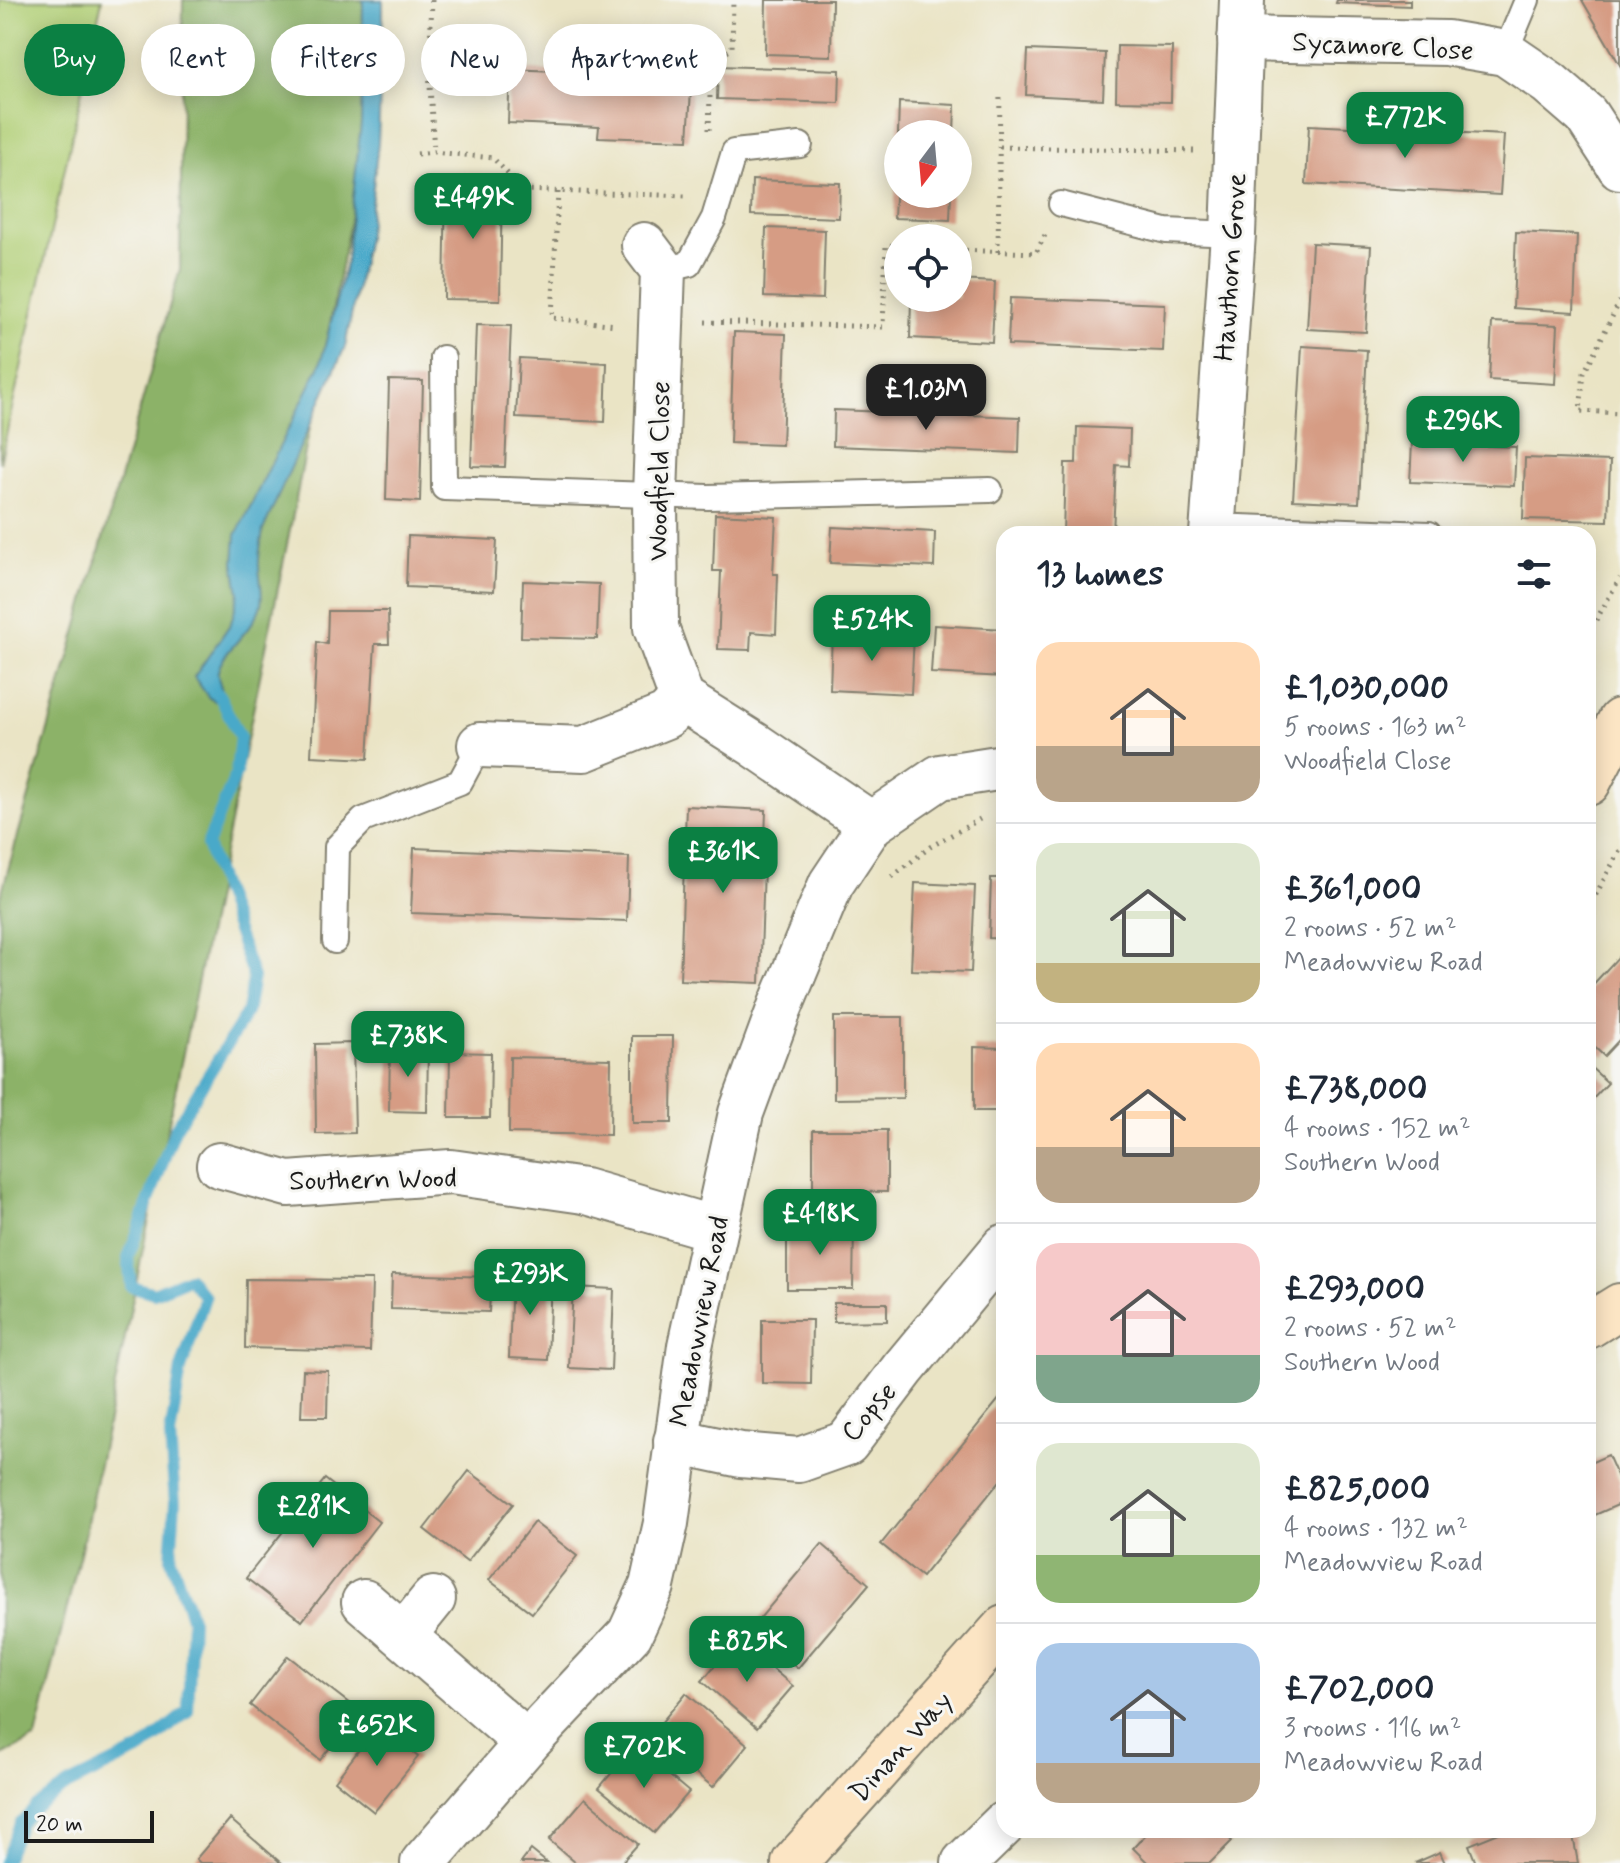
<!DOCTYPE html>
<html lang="en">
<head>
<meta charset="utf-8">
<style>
  body { margin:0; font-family:Mynerve,sans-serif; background:#f6f6f7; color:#1f2937; height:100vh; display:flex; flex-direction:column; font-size:30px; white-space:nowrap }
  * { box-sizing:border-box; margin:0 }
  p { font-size:26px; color:#747a83 }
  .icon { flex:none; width:44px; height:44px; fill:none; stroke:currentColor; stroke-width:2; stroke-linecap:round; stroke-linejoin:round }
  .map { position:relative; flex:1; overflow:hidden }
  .panel { position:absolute; left:996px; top:526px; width:600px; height:1312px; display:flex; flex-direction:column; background:#fff; border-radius:24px; box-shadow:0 4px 20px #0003 }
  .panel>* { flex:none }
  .hud { position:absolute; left:24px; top:24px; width:760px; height:72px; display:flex; gap:16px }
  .needle { width:52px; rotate:196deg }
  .controls { position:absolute; left:884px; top:120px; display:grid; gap:16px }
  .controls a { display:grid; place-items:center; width:88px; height:88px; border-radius:50%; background:#fff; box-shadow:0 4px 20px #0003; font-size:40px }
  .scale { position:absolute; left:24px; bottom:20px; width:130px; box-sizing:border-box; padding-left:8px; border:4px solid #1c1c1c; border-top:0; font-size:22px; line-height:28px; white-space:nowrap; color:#1c1c1c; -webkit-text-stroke:6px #f6f6f2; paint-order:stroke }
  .price { position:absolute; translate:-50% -68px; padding:0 18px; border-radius:16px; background:#0b8043; color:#fff; font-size:26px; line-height:52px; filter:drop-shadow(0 2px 4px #0008) }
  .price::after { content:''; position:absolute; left:50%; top:48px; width:24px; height:18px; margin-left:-12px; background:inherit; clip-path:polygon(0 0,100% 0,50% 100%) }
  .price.active { background:#222; color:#fff }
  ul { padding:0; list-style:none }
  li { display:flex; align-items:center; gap:24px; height:200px; padding:0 40px }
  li+li { border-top:2px solid #e0e1e3 }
  li span { display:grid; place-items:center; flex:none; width:224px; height:160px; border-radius:24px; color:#555 }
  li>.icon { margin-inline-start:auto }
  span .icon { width:96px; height:96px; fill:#fffc; stroke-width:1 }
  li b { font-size:34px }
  h2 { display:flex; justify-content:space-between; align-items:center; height:96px; padding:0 40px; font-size:34px }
  .tag { padding:0 28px; border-radius:36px; background:#fff; box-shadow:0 4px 20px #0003; font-size:28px; line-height:72px }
  .tag.active { background:#0b8043; color:#fff }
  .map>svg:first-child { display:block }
  .green { fill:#b1cf76; stroke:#667649; stroke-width:2 }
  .forest { fill:#8cb267; stroke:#546742; stroke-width:2 }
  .water { fill:#4aa9c9; stroke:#336272; stroke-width:2 }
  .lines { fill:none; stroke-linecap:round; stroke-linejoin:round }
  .stream { stroke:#4aa9c9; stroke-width:12 }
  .building { fill:#d69c84 }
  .lane-casing { stroke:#838070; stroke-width:28 }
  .street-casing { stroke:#838070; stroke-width:48 }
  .secondary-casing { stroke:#838070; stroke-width:48 }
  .path { stroke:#838070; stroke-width:5; stroke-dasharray:2 6; stroke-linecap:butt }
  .lane { stroke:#fff; stroke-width:24 }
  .street { stroke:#fff; stroke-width:44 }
  .secondary { stroke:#fce5c4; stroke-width:44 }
  .labels { text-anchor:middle; stroke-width:6; stroke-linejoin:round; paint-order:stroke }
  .street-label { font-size:28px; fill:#1c1c1c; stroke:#f6f6f2 }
</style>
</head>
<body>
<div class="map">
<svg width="1620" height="1863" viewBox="0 0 1620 1863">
  <rect width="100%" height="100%" fill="#f6f6f2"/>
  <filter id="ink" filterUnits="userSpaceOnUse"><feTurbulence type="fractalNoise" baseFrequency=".0125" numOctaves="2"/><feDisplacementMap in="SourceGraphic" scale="16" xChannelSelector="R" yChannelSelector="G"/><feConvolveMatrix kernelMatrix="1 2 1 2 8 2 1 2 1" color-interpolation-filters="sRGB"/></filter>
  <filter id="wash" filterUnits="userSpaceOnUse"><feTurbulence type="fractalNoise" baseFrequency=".006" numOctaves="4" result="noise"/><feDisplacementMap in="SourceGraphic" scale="32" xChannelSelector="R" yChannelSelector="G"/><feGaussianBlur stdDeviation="1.8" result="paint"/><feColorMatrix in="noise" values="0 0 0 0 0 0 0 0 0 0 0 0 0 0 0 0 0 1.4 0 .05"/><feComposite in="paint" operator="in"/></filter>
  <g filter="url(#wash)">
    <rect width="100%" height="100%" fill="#eae4c5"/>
    <!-- green -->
    <path class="green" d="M 0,0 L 102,0 L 0,463 Z"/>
    <!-- forest -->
    <path class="forest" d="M 183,0 L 381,0 L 375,91 L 291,525 L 86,1528 L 36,1738 L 0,1757 L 0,898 L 180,269 Z"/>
    <!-- water -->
    <path class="water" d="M 363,0 L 383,0 L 383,19 L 378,143 L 368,232 L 345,347 L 263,530 C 262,540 259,551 259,561 C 258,575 264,589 261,604 C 255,630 224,648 218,671 C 216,679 225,693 225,706 L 209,698 L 194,677 L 231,623 L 239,593 L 234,563 L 236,535 L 320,365 L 346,262 L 361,123 Z"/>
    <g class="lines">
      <!-- stream -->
      <path class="stream" d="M 4,1863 L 20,1824 L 36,1807 L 68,1785 L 142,1749 L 188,1711 L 192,1620 L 171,1559 L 175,1503 L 170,1436 L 181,1369 L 205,1297 L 189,1278 L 154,1293 L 131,1286 L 128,1258 L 175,1129 L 247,1012 L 253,977 L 207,845 L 236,773 L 240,737 L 219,695"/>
    </g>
    <g id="blocks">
      <!-- building -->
      <g class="building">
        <path d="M 766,0 L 832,0 L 831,56 L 765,54 Z"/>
        <path d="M 1337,0 L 1410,0 L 1410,6 L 1336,3 Z"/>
        <path d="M 1582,0 L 1620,0 L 1620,65 Z"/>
        <path d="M 1117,46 L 1172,47 L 1171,102 L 1116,101 Z"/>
        <path d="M 1028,50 L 1105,53 L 1103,99 L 1026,95 Z"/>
        <path d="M 718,66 L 840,70 L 839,103 L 717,99 Z"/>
        <path d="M 510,69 L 600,73 L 600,86 L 691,90 L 688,140 L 598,137 L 599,127 L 508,123 Z"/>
        <path d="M 899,102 L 955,105 L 954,134 L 898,134 Z"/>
        <path d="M 1309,125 L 1504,135 L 1500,195 L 1306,184 Z"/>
        <path d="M 896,178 L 898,178 L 898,194 L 951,194 L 950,220 L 894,218 Z"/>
        <path d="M 752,180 L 840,183 L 839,218 L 751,215 Z"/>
        <path d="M 446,182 L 502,183 L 500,300 L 444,299 Z"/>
        <path d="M 766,228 L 825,230 L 823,299 L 764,297 Z"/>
        <path d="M 1516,232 L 1577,235 L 1574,312 L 1513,308 Z"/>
        <path d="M 1312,243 L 1371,246 L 1366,332 L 1307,329 Z"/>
        <path d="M 958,280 L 995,282 L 992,342 L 910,338 L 911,298 L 958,298 Z"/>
        <path d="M 1010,298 L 1165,304 L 1163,351 L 1008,345 Z"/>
        <path d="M 1492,322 L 1558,325 L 1555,384 L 1489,380 Z"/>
        <path d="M 476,325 L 511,326 L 505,467 L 471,466 Z"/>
        <path d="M 734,332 L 786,334 L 782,445 L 730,443 Z"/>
        <path d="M 1302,346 L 1367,350 L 1359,503 L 1293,500 Z"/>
        <path d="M 519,358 L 607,363 L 605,422 L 516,418 Z"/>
        <path d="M 389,380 L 423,381 L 420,502 L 386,500 Z"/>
        <path d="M 834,410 L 1020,417 L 1019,453 L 833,446 Z"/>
        <path d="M 1077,427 L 1130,429 L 1129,466 L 1116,465 L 1113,534 L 1063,534 L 1065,463 L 1076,463 Z"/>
        <path d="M 1412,443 L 1516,447 L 1514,486 L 1410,482 Z"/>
        <path d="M 1525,458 L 1610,461 L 1608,521 L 1523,519 Z"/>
        <path d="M 715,514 L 776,517 L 773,574 L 778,574 L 776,634 L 751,632 L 750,650 L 718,649 L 721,571 L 713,571 Z"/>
        <path d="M 832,527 L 935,532 L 934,567 L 830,563 Z"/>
        <path d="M 408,536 L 497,540 L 494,591 L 406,587 Z"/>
        <path d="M 523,581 L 599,584 L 597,639 L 521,637 Z"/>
        <path d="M 328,611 L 388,611 L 389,644 L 375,644 L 368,759 L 311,756 L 317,642 L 327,644 Z"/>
        <path d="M 934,625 L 1004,629 L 1004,677 L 931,673 Z"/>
        <path d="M 832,633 L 914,636 L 911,694 L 830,690 Z"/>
        <path d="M 686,806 L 766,810 L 760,983 L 680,980 Z"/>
        <path d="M 414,848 L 629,857 L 627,921 L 411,913 Z"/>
        <path d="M 991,878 L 1004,878 L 1004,939 L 989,938 Z"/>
        <path d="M 915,883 L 975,886 L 971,972 L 911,970 Z"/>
        <path d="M 1620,955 L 1620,1039 L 1604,1056 L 1588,1041 L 1588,990 Z"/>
        <path d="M 834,1017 L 903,1017 L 903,1098 L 834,1099 Z"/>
        <path d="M 632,1036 L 673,1036 L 672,1123 L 632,1123 Z"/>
        <path d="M 353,1043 L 355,1133 L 316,1134 L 315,1044 Z"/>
        <path d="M 390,1046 L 428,1047 L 427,1112 L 389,1111 Z"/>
        <path d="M 974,1047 L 1004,1048 L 1004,1111 L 974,1111 Z"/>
        <path d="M 450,1052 L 491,1053 L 490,1118 L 449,1118 Z"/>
        <path d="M 510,1057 L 611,1059 L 610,1135 L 509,1133 Z"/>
        <path d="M 1588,1065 L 1608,1083 L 1588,1104 Z"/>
        <path d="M 813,1130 L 887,1130 L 887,1192 L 813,1191 Z"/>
        <path d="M 787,1226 L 854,1226 L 853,1289 L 787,1289 Z"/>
        <path d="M 392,1274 L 491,1277 L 489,1312 L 391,1309 Z"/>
        <path d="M 512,1275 L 551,1276 L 548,1360 L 509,1358 Z"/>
        <path d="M 246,1279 L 372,1280 L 370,1351 L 245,1348 Z"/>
        <path d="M 573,1287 L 614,1289 L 611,1370 L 569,1368 Z"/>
        <path d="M 834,1303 L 887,1303 L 887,1321 L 834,1322 Z"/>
        <path d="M 762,1320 L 812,1320 L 811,1384 L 762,1383 Z"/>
        <path d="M 303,1370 L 328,1371 L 327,1417 L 301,1417 Z"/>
        <path d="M 1004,1393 L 1004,1476 L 922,1577 L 881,1544 Z"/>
        <path d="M 1608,1455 L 1620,1482 L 1620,1504 L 1588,1518 L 1588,1464 Z"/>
        <path d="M 469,1471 L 513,1504 L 467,1562 L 424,1529 Z"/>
        <path d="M 325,1479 L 379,1522 L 302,1621 L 246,1578 Z"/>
        <path d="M 534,1522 L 577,1556 L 532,1613 L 489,1580 Z"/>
        <path d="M 822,1544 L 869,1584 L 798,1668 L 751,1629 Z"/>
        <path d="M 737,1639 L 793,1686 L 757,1728 L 702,1681 Z"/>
        <path d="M 288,1656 L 359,1711 L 320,1760 L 250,1705 Z"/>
        <path d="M 686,1693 L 748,1745 L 713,1787 L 650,1736 Z"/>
        <path d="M 379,1724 L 418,1757 L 374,1812 L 335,1781 Z"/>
        <path d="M 634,1746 L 689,1792 L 654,1833 L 599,1788 Z"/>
        <path d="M 585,1798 L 638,1844 L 621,1863 L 576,1863 L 549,1840 Z"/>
        <path d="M 230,1819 L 281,1863 L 200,1863 L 196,1859 Z"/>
        <path d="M 1150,1830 L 1220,1830 L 1232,1841 L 1210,1863 L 1148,1863 L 1133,1848 Z"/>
        <path d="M 1506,1830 L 1572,1830 L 1578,1863 L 1476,1863 L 1469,1845 Z"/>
        <path d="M 531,1850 L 547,1863 L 521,1863 Z"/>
        <path d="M 1440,1852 L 1445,1863 L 1415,1863 Z"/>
      </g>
    </g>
  </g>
  <g filter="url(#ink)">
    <use href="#blocks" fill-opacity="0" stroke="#838070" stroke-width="2"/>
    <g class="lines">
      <!-- lane casing -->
      <g class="lane-casing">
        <g id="lane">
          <path d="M 1505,53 L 1527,0"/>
          <path d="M 1061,204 L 1166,231 L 1233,234"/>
          <path d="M 663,270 L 689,264 L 714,218 L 734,152 L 800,145"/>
          <path d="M 443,358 L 444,488 L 708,497 L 990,490"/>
          <path d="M 1212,526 L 1429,534"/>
          <path d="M 335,941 L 337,847 L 363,820 L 460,782 L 480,745"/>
        </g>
      </g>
      <!-- street casing -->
      <g class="street-casing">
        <g id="street">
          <path d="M 1240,39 L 1447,43 L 1505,53 L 1549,83 L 1586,115 L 1620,167"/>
          <path d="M 644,245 L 663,270 L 655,495 L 656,628 L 682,699 L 755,745 L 871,824"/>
          <path d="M 1212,534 L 1233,234 L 1242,0"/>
          <path d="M 480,745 L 584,749 L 666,716 L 682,699"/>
          <path d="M 219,1165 L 288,1184 L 451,1172 L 584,1191 L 715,1229"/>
          <path d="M 676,1441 L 741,1455 L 799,1460 L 847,1443 L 903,1369 L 1004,1247"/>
          <path d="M 364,1602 L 527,1743"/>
          <path d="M 404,1635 L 433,1599"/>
          <path d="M 423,1863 L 527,1743 L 630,1634 L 652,1586 L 666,1523 L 690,1346 L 741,1113 L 780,1007 L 831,884 L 871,824 L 940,777 L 1004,767"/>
          <path d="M 964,1863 L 1004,1824"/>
        </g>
      </g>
      <!-- secondary casing -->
      <g class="secondary-casing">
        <g id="secondary">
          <path d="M 1588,783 L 1620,721"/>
          <path d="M 1588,1326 L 1620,1306"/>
          <path d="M 794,1863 L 1004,1628"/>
        </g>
      </g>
      <!-- path -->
      <g class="path">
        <path d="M 432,0 L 429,69 L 434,152"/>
        <path d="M 709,130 L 711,60 L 732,49 L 733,0"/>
        <path d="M 1000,147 L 1195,151"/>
        <path d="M 417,154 L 434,152 L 493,158 L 523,190 L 686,196"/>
        <path d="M 558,192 L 552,318 L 617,325"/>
        <path d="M 958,250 L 1036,253 L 1046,233"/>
        <path d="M 998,252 L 1000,92"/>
        <path d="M 1620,301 L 1584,373 L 1580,411 L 1620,413"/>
        <path d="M 705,322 L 883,327 L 886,245 L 898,246"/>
        <path d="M 1588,634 L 1620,578"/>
        <path d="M 892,877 L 930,847 L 980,819"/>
        <path d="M 1588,909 L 1620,850"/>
      </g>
      <!-- lane -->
      <use href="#lane" class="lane"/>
      <!-- street -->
      <use href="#street" class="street"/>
      <!-- secondary -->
      <use href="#secondary" class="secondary"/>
    </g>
  </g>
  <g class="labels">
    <!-- street labels -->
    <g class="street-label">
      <text transform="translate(1383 45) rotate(3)" y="10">Sycamore Close</text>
      <text transform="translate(1229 267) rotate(-86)" y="10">Hawthorn Grove</text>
      <text transform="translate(658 471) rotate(-89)" y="10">Woodfield Close</text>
      <text transform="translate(373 1178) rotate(-1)" y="10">Southern Wood</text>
      <text transform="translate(698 1321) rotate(-79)" y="10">Meadowview Road</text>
      <text transform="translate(868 1411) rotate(-49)" y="10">Copse</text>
      <text transform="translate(900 1746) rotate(-48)" y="10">Dinan Way</text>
    </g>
  </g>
</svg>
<div class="controls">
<a><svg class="needle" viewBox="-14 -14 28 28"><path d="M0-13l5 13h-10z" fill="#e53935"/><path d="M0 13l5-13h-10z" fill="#747a83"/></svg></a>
<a><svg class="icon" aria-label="locate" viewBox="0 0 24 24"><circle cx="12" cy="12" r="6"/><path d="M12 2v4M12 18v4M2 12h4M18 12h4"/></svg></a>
</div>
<div class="scale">20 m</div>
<b class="price" style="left:1405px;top:160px">£772K</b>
<b class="price" style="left:473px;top:241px">£449K</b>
<b class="price active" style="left:926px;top:432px">£1.03M</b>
<b class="price" style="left:1463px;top:464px">£296K</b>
<b class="price" style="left:872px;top:663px">£524K</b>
<b class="price" style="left:723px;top:895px">£361K</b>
<b class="price" style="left:408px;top:1079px">£738K</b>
<b class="price" style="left:820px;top:1257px">£418K</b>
<b class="price" style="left:530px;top:1317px">£293K</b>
<b class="price" style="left:313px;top:1550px">£281K</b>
<b class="price" style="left:747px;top:1684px">£825K</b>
<b class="price" style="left:377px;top:1768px">£652K</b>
<b class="price" style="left:644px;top:1790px">£702K</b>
<div class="hud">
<a class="tag active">Buy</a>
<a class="tag">Rent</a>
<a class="tag">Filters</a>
<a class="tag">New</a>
<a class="tag">Apartment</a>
</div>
<section class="panel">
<h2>13 homes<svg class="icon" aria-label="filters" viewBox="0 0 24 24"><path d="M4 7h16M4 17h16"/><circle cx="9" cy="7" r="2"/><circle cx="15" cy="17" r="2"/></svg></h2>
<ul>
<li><span style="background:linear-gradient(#ffd9b3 65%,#b9a48a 0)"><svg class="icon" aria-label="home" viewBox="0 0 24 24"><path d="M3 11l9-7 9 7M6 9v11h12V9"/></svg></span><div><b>£1,030,000</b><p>5 rooms · 163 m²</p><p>Woodfield Close</p></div></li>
<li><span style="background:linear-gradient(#dfe7d0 75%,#c2b280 0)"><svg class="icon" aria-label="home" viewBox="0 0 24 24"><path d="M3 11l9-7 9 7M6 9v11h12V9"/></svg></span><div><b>£361,000</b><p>2 rooms · 52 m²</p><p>Meadowview Road</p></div></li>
<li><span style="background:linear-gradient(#ffd9b3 65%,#b9a48a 0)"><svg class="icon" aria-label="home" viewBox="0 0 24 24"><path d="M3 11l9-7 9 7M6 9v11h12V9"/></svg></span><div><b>£738,000</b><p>4 rooms · 152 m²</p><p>Southern Wood</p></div></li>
<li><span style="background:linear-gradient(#f6c9c9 70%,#7fa58c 0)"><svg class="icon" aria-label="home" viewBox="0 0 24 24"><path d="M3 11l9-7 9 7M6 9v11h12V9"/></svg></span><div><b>£293,000</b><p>2 rooms · 52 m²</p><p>Southern Wood</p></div></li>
<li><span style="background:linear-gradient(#dfe7d0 70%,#8fb573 0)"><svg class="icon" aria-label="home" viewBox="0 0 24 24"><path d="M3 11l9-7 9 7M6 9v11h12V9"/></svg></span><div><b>£825,000</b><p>4 rooms · 132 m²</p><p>Meadowview Road</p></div></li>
<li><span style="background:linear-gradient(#a9c7e8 75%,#b9a48a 0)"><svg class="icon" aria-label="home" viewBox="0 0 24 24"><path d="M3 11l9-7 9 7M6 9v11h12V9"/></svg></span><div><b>£702,000</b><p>3 rooms · 116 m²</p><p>Meadowview Road</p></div></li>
</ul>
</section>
</div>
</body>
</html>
